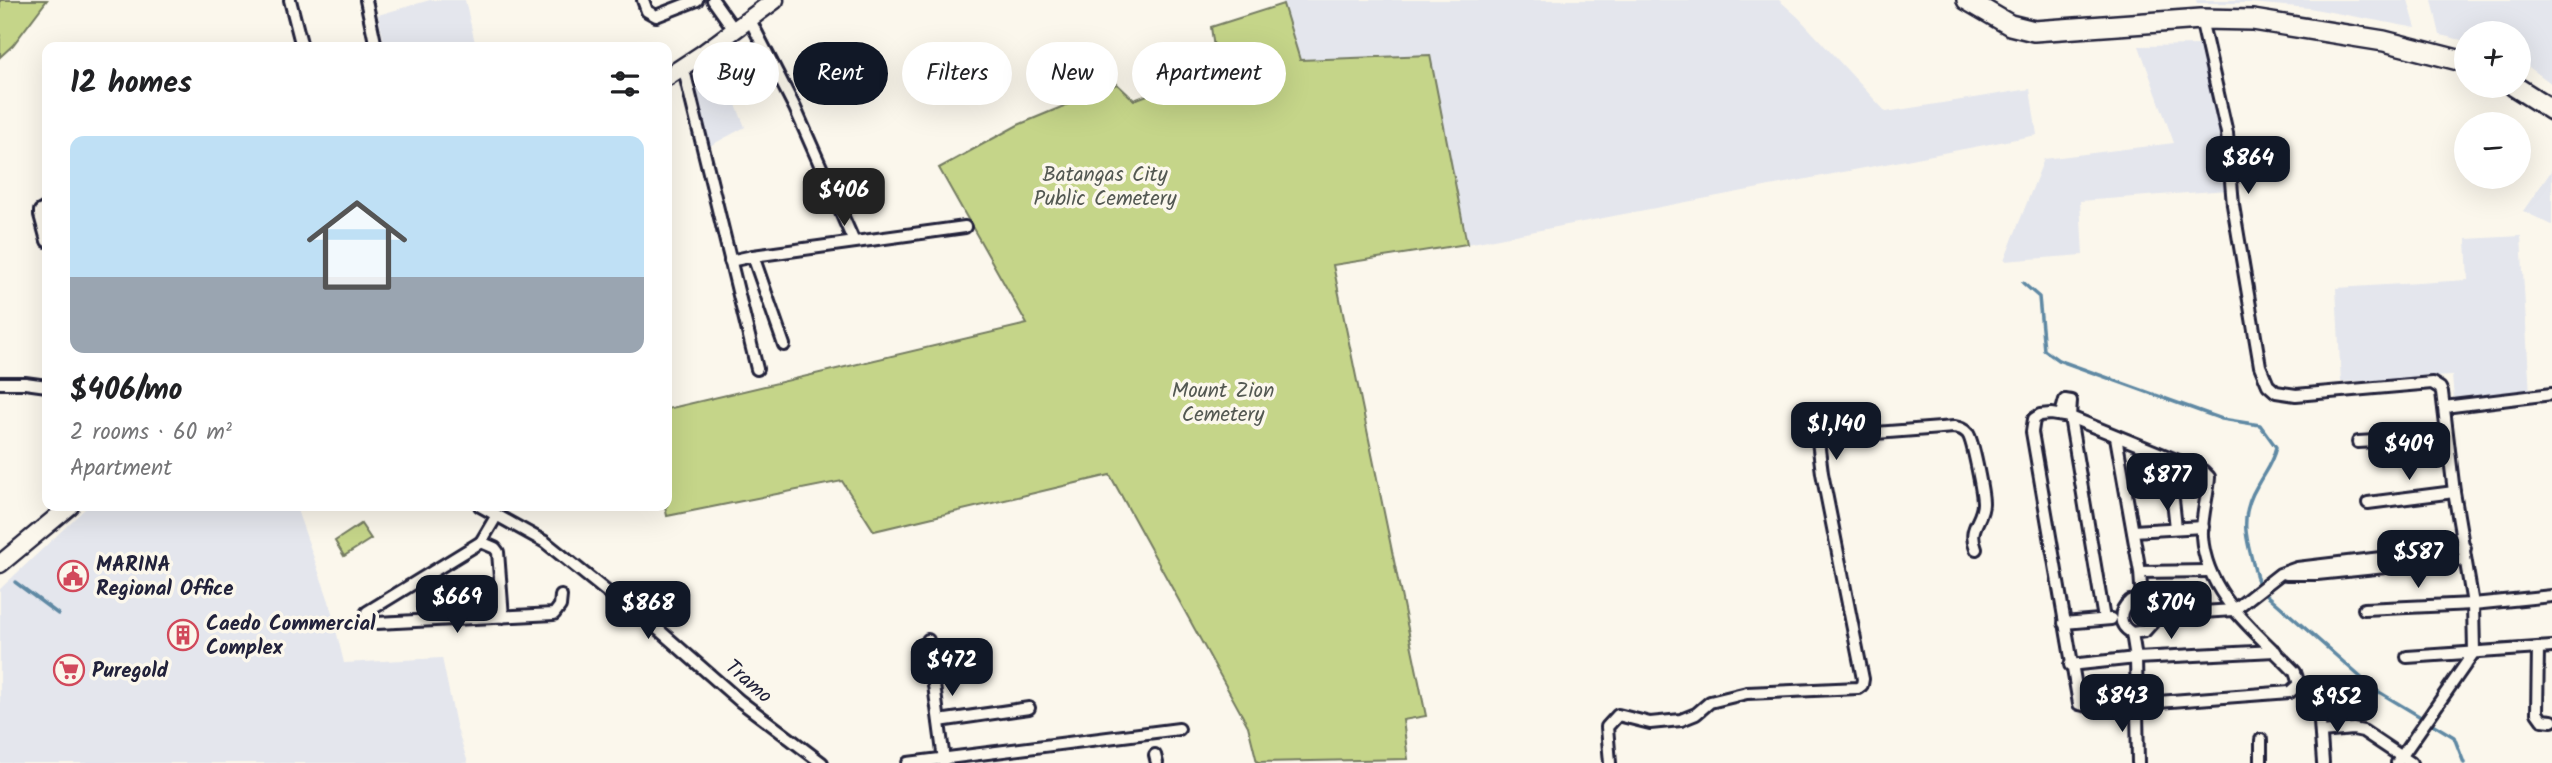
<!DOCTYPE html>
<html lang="en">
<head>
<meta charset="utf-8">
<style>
  body { margin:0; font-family:Kalam,sans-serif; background:#f6f6f6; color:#202124; height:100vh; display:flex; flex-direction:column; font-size:26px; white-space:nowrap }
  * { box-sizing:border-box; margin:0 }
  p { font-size:23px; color:#757577 }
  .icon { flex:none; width:38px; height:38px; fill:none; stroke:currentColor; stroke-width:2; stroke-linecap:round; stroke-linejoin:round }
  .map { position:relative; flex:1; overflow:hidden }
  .sheet { position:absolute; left:42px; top:42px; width:630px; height:469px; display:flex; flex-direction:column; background:#fff; border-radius:14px; box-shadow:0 7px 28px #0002 }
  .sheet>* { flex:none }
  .guide { position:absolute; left:693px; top:42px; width:665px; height:63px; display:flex; gap:14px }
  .controls { position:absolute; left:2454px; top:21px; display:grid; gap:14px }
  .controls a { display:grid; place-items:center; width:77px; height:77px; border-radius:50%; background:#fff; box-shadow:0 7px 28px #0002; font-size:35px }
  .price { position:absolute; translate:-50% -60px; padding:0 16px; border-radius:14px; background:#111827; color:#fff; font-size:23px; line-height:46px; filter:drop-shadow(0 2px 4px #0008) }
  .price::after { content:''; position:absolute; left:50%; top:42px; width:21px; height:16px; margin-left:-10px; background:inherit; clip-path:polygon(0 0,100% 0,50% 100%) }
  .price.selected { background:#222; color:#fff }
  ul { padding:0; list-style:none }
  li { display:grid; align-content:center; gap:14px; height:371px; padding:0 28px }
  li span { display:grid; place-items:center; height:217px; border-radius:14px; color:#555 }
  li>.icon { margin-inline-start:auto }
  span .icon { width:126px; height:126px; fill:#fffc; stroke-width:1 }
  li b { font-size:30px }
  h2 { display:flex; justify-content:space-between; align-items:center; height:84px; padding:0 28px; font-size:30px }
  .chip { padding:0 24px; border-radius:32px; background:#fff; box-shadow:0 7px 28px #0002; font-size:24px; line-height:63px }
  .chip.selected { background:#111827; color:#fff }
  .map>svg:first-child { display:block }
  .built { fill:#e4e6ed }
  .green { fill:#c5d589; stroke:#747c62; stroke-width:2 }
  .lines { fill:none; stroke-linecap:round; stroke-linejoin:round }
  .stream { stroke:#5f89a4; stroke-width:3.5 }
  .street-casing { stroke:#22223b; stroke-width:16 }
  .primary-casing { stroke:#22223b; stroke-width:21 }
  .highway-casing { stroke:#22223b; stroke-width:24 }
  .street { stroke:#fbf7ec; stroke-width:10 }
  .primary { stroke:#fbf7ec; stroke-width:16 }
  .highway { stroke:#fbf7ec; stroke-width:19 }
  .labels { text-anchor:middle; stroke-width:7; stroke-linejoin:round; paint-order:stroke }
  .park-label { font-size:21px; fill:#535852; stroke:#fbf7ec }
  .poi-label { font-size:21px; font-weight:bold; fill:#22223b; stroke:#fbf7ec; text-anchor:start }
  .street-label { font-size:21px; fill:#22223b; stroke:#fbf7ec }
</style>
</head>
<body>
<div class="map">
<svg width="2552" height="763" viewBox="0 0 2552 763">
  <rect width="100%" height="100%" fill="#fbf7ec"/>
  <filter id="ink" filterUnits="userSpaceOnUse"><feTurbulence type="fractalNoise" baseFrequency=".0143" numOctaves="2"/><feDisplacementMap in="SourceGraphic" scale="14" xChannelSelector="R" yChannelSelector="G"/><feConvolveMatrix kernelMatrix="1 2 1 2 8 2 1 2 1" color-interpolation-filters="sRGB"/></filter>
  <g filter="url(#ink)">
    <!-- built -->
    <g class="built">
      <path d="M 430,0 L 465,0 L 476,47 L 385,47 L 378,15 Z"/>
      <path d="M 1282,0 L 1779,0 L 1799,18 L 1886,112 L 2030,89 L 2037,135 L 1467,244 L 1430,55 L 1299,60 Z"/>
      <path d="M 2196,0 L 2408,0 L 2416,28 L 2309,8 L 2250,3 L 2197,3 Z"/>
      <path d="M 2432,0 L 2552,0 L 2552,84 L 2518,59 L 2518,33 L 2466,33 L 2466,41 L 2440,35 Z"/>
      <path d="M 2202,45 L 2224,133 L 2223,150 L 2228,190 L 2080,201 L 2083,255 L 2004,261 L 2044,159 L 2174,143 L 2139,46 Z"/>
      <path d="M 721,68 L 745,127 L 706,148 L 692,87 Z"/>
      <path d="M 2552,170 L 2552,225 L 2523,211 Z"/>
      <path d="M 2521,236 L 2530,395 L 2454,399 L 2452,376 L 2341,382 L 2336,288 L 2468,280 L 2466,239 Z"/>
      <path d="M 88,506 L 301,506 L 296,507 L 329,601 L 344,663 L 442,658 L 456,725 L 468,763 L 0,763 L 0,589 Z"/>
    </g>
    <!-- green -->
    <g class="green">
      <path d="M 0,0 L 47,0 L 13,45 L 0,57 Z"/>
      <path d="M 1283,4 L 1300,60 L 1430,55 L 1467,244 L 1333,265 L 1426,716 L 1403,720 L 1408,759 L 1257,762 L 1248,726 L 1110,475 L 874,531 L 842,481 L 667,516 L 665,506 L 667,506 L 667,409 L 1027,324 L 939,168 L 1018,125 L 1117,84 L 1134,100 L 1217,69 L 1211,27 Z"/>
      <path d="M 361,524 L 371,539 L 344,556 L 335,541 Z"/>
    </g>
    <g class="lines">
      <!-- stream -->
      <g class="stream">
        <path d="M 2023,283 L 2039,297 L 2044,350 L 2058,360 L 2222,419 L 2260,425 L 2276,447 C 2272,464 2265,471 2257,486 C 2236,521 2249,546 2258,582"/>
        <path d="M 15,582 L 58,614"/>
        <path d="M 2265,593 L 2374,689 L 2454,737 L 2464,763"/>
      </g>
      <!-- street casing -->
      <g class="street-casing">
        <g id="street">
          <path d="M 290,0 L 302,47"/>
          <path d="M 366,0 L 376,47"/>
          <path d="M 643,0 L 647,11 L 656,16 L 697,0"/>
          <path d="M 713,0 L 735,31"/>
          <path d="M 2201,19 L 2227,133 L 2233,205 L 2260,366 L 2268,385 L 2276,392 L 2296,395 L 2432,383 L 2440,388 L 2442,392 L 2454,492 L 2473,604 L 2474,652 L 2397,763"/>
          <path d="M 750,20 L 795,108 L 854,242"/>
          <path d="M 683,66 L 757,369"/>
          <path d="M 47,207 L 40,211 L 40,215 L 47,241"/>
          <path d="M 753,256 L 784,345"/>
          <path d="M 730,261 L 753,256 L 965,227"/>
          <path d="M 0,383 L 25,383 L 47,386"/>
          <path d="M 2444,407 L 2552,394"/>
          <path d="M 2051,414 L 2070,417 L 2203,471 L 2209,477 C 2208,496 2201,517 2202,536 C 2206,596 2257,632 2295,672 L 2299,684 L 2290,692 L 2092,707 L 2079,704 L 2032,432 L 2034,419 L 2040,415 Z"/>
          <path d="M 2061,414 L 2065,400 L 2071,401 L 2070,417 L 2104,619"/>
          <path d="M 2116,437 L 2140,572 L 2142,600"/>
          <path d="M 2358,442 L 2446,437"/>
          <path d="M 2171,481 L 2176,528"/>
          <path d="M 2368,503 L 2454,492"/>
          <path d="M 480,506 L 545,542 L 611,595 L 644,617 L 740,701 L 822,763"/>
          <path d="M 2133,531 L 2203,527"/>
          <path d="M 481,542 L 497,515"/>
          <path d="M 2140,572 L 2209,571"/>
          <path d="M 2286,574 L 2317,574 L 2465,559"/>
          <path d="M 2364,609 L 2473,604 L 2552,596"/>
          <path d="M 2154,615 L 2234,610 L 2280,574 L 2297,568 L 2465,548"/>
          <path d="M 503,617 L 498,552 L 495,548 L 481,542 L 367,612 L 370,622 L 377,623 L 554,614 L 560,606 L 561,596"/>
          <path d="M 2064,623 L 2111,619"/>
          <path d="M 2132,633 L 2145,631 L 2153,622 L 2152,609 L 2142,600 L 2130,601 C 2118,611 2118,625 2132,633 L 2136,658 L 2138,763"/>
          <path d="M 928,640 L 944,760"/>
          <path d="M 2538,648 L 2537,713 L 2542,720 L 2552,721"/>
          <path d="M 2407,657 L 2552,647"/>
          <path d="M 2070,665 L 2136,658 L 2275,651"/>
          <path d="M 2319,709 L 2323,763"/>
          <path d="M 939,721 L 1029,708"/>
          <path d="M 2321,732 L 2353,729 L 2363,731 L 2411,763"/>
          <path d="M 2261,740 L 2261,763"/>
          <path d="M 1155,755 L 1157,763"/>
          <path d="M 908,763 L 1179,729"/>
          <path d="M 1610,763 L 1607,727 L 1618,715 L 1650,723 L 1681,720 L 1696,714 L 1710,702 L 1747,693 L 1858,688 L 1862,685 L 1863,679 L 1822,473 L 1818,441 L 1823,437 L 1954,427 C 1960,428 1964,429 1968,434 C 1973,441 1983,493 1983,503 C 1983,522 1967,526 1976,549"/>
        </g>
      </g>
      <!-- primary casing -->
      <g class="primary-casing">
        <g id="primary">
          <path d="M 667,77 L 702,54 L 775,0"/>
          <path d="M 0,564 L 70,506"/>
        </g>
      </g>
      <!-- highway casing -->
      <g class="highway-casing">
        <g id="highway">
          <path d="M 1967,0 L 2010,25 L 2034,31 L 2201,19 L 2253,20 L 2384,41 L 2466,62"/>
          <path d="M 2514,86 L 2552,110"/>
        </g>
      </g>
      <!-- street -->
      <use href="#street" class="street"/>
      <!-- primary -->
      <use href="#primary" class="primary"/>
      <!-- highway -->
      <use href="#highway" class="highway"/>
    </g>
  </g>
  <!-- icons -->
  <defs>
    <g id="civic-ring" transform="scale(1.575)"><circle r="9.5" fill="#fbf7ec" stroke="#d1495b" stroke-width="1.5"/><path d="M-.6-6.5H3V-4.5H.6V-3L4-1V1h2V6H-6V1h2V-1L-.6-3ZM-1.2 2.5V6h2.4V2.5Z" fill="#d1495b"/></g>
    <g id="building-ring" transform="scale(1.575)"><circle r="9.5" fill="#fbf7ec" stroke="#d1495b" stroke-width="1.5"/><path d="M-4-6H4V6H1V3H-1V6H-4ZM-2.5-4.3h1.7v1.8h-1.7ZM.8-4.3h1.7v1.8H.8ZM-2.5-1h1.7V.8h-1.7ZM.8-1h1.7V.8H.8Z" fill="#d1495b"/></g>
    <g id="supermarket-ring" transform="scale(1.575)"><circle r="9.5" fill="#fbf7ec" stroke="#d1495b" stroke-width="1.5"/><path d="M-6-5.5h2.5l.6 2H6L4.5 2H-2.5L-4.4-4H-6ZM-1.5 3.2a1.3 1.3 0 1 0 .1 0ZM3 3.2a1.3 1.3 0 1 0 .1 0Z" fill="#d1495b"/></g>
  </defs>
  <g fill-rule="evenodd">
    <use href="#civic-ring" x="73" y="576"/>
    <use href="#building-ring" x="183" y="635"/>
    <use href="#supermarket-ring" x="69" y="670"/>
  </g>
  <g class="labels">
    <!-- park labels -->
    <g class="park-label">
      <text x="1105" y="181">Batangas City<tspan x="1105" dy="24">Public Cemetery</tspan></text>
      <text x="1223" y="397">Mount Zion<tspan x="1223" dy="24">Cemetery</tspan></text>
    </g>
    <!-- poi labels -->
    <g class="poi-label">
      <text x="96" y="571">MARINA<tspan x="96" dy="24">Regional Office</tspan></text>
      <text x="206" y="630">Caedo Commercial<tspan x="206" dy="24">Complex</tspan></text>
      <text x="92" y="677">Puregold</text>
    </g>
    <!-- street labels -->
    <g class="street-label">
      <text transform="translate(749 681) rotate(41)" y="7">Tramo</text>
    </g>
  </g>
</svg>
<div class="controls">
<a>+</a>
<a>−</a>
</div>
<b class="price" style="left:2248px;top:196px">$864</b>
<b class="price selected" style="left:844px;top:228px">$406</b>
<b class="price" style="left:1836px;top:462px">$1,140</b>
<b class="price" style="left:2409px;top:482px">$409</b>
<b class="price" style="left:2167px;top:513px">$877</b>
<b class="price" style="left:2418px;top:590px">$587</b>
<b class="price" style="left:457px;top:635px">$669</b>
<b class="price" style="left:648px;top:641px">$868</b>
<b class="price" style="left:2171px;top:641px">$704</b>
<b class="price" style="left:952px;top:698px">$472</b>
<b class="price" style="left:2122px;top:734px">$843</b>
<b class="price" style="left:2337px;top:735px">$952</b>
<div class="guide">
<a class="chip">Buy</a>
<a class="chip selected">Rent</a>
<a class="chip">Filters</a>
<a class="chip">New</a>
<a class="chip">Apartment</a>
</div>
<section class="sheet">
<h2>12 homes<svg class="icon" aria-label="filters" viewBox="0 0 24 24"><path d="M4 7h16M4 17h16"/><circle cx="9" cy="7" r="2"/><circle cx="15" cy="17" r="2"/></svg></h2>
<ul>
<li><span style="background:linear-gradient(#bfe0f5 65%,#9aa5b1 0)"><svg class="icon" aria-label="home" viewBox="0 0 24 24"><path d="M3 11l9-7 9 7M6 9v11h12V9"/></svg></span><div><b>$406/mo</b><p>2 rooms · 60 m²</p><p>Apartment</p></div></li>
</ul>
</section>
</div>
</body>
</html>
